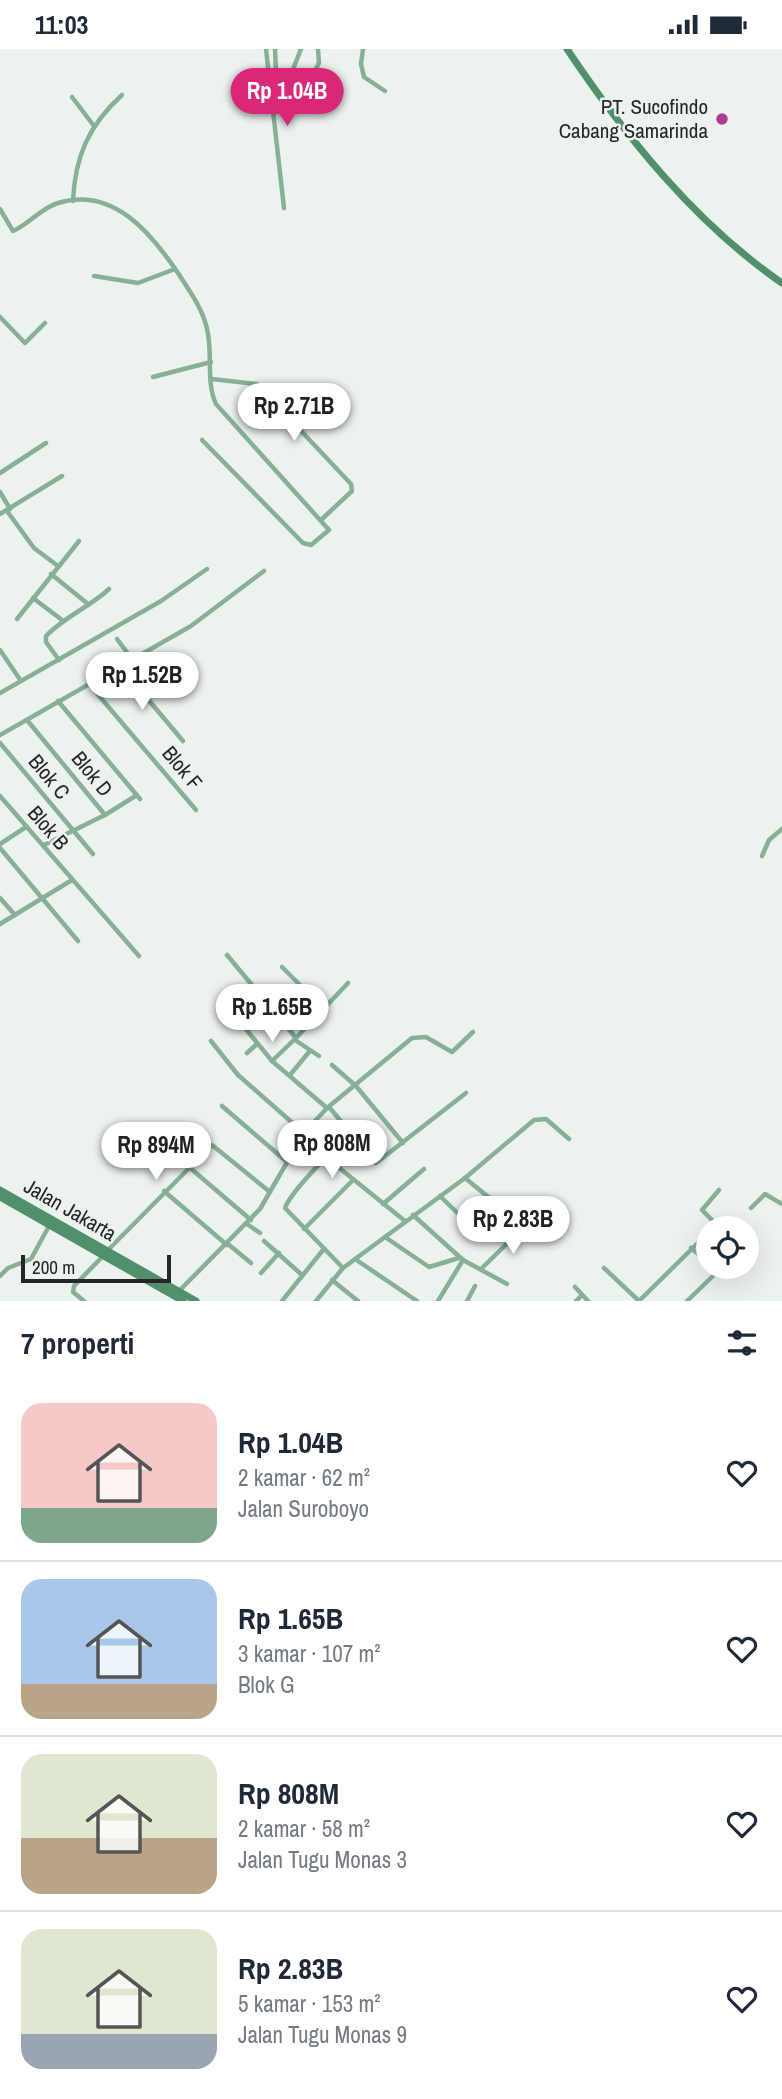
<!DOCTYPE html>
<html lang="id">
<head>
<meta charset="utf-8">
<style>
  body { margin:0; font-family:"Archivo Narrow",sans-serif; background:#f2f2f3; color:#1f2937; height:100vh; display:flex; flex-direction:column; font-size:26px; white-space:nowrap }
  * { box-sizing:border-box; margin:0 }
  p { font-size:23px; color:#747a83 }
  .icon { flex:none; width:38px; height:38px; fill:none; stroke:currentColor; stroke-width:2; stroke-linecap:round; stroke-linejoin:round }
  .map { position:relative; height:1252px; overflow:hidden }
  .details { display:flex; flex-direction:column; background:#fff; flex:1 }
  .details>* { flex:none }
  .controls { position:absolute; left:696px; top:1167px; display:grid; gap:14px }
  .controls a { display:grid; place-items:center; width:63px; height:63px; border-radius:50%; background:#fff; box-shadow:0 7px 28px #0002; font-size:35px }
  .scale { position:absolute; left:21px; bottom:18px; width:150px; box-sizing:border-box; padding-left:7px; border:4px solid #242725; border-top:0; font-size:19px; line-height:24px; white-space:nowrap; color:#242725; -webkit-text-stroke:5px #ecf2ee; paint-order:stroke }
  .price { position:absolute; translate:-50% -60px; padding:0 16px; border-radius:24px; background:#fff; color:#222; font-size:23px; line-height:46px; filter:drop-shadow(0 2px 4px #0008) }
  .price::after { content:''; position:absolute; left:50%; top:42px; width:21px; height:16px; margin-left:-10px; background:inherit; clip-path:polygon(0 0,100% 0,50% 100%) }
  .price.on { background:#db2777; color:#fff }
  ul { padding:0; list-style:none }
  li { display:flex; align-items:center; gap:21px; height:175px; padding:0 21px }
  li+li { border-top:2px solid #e0e1e3 }
  li span { display:grid; place-items:center; flex:none; width:196px; height:140px; border-radius:21px; color:#555 }
  li>.icon { margin-inline-start:auto }
  span .icon { width:84px; height:84px; fill:#fffc; stroke-width:1 }
  li b { font-size:30px }
  h2 { display:flex; justify-content:space-between; align-items:center; height:84px; padding:0 21px; font-size:30px }
  .status { display:flex; justify-content:space-between; align-items:center; height:49px; padding:0 35px; background:#fff; direction:ltr }
  .status svg { height:19px; fill:currentColor }
  .map>svg:first-child { display:block }
  .lines { fill:none; stroke-linecap:round; stroke-linejoin:round }
  .minor { stroke:#87b097; stroke-width:4.5 }
  .secondary { stroke:#50906c; stroke-width:7 }
  .poi-dot { fill:#ae3b94; stroke:#ecf2ee; stroke-width:2.5 }
  .labels { text-anchor:middle; stroke-width:5; stroke-linejoin:round; paint-order:stroke }
  .poi-label { font-size:21px; fill:#242725; stroke:#ecf2ee; text-anchor:end }
  .street-label { font-size:21px; fill:#242725; stroke:#ecf2ee }
</style>
</head>
<body>
<div class="status"><b>11:03</b><svg viewBox="0 0 49 12"><path d="M0 12V9h3v3zM5 12V6h3v6zM10 12V3h3v9zM15 12V0h3v12zM26 1h20v11H26zM47 4h2v5h-2z"/></svg></div>
<div class="map">
<svg width="782" height="1252" viewBox="0 0 782 1252">
  <rect width="100%" height="100%" fill="#ecf2ee"/>
  <g class="lines">
    <!-- minor -->
    <g class="minor">
      <path d="M 266,0 L 284,159"/>
      <path d="M 363,0 L 361,15 L 364,28 L 385,42"/>
      <path d="M 290,28 L 301,0"/>
      <path d="M 304,43 L 319,14 L 318,0"/>
      <path d="M 72,48 L 94,77"/>
      <path d="M 273,60 L 277,46 L 275,0"/>
      <path d="M 73,152 C 75,107 89,76 122,46"/>
      <path d="M 0,160 L 13,182 C 29,175 41,159 58,154 C 113,137 151,184 178,224 C 188,240 201,257 206,276 C 214,301 205,332 216,355 L 329,481 L 311,496 L 303,494 L 202,391"/>
      <path d="M 94,227 L 138,234 L 175,220"/>
      <path d="M 0,268 L 25,294 L 45,274"/>
      <path d="M 153,328 L 211,313"/>
      <path d="M 212,330 L 257,335 L 351,435 L 352,442 L 322,470"/>
      <path d="M 0,424 L 46,394"/>
      <path d="M 0,443 L 10,460"/>
      <path d="M 7,462 L 34,499 L 58,517"/>
      <path d="M 0,465 L 62,427"/>
      <path d="M 51,525 L 88,555"/>
      <path d="M 33,549 L 62,571"/>
      <path d="M 17,570 L 79,492"/>
      <path d="M 117,590 L 132,610"/>
      <path d="M 0,601 L 21,632"/>
      <path d="M 59,611 L 46,593 L 46,587 C 65,567 90,558 109,540"/>
      <path d="M 120,617 L 183,692"/>
      <path d="M 89,635 L 196,761"/>
      <path d="M 0,644 L 161,552 L 207,520"/>
      <path d="M 58,652 L 140,750"/>
      <path d="M 27,671 L 105,766"/>
      <path d="M 0,686 L 191,577 L 264,522"/>
      <path d="M 0,694 L 93,805"/>
      <path d="M 0,747 L 139,907"/>
      <path d="M 0,795 L 26,778"/>
      <path d="M 44,796 L 105,766 L 137,746"/>
      <path d="M 0,799 L 78,892"/>
      <path d="M 762,807 L 769,791 L 782,780"/>
      <path d="M 0,849 L 15,866"/>
      <path d="M 0,875 L 72,831"/>
      <path d="M 227,906 L 296,989 L 272,1012 L 327,1059"/>
      <path d="M 282,918 L 324,960"/>
      <path d="M 240,973 L 272,1012"/>
      <path d="M 296,989 L 348,934"/>
      <path d="M 295,991 L 319,1007"/>
      <path d="M 211,992 L 238,1026 L 304,1084"/>
      <path d="M 247,1004 L 257,995"/>
      <path d="M 332,1016 L 356,1037 L 403,1094"/>
      <path d="M 290,1026 L 309,1003"/>
      <path d="M 222,1057 L 287,1113"/>
      <path d="M 329,1058 L 376,1114 L 466,1044"/>
      <path d="M 327,1109 L 405,1172"/>
      <path d="M 189,1118 L 251,1171"/>
      <path d="M 164,1142 L 227,1196"/>
      <path d="M 440,1147 L 484,1190 L 504,1173 L 508,1164 L 465,1129"/>
      <path d="M 383,1155 L 424,1120"/>
      <path d="M 751,1159 L 765,1145 L 782,1155"/>
      <path d="M 413,1166 L 463,1211 L 507,1235"/>
      <path d="M 247,1175 L 260,1184"/>
      <path d="M 304,1180 L 352,1132"/>
      <path d="M 713,1180 L 715,1174 L 702,1161 L 719,1141"/>
      <path d="M 385,1188 L 429,1218 L 459,1209"/>
      <path d="M 264,1192 L 302,1226"/>
      <path d="M 228,1195 L 251,1214"/>
      <path d="M 691,1199 L 709,1214"/>
      <path d="M 108,1201 L 212,1096 L 270,1143"/>
      <path d="M 355,1210 L 417,1252"/>
      <path d="M 343,1219 L 285,1159 C 291,1142 336,1097 351,1085"/>
      <path d="M 482,1219 L 526,1176"/>
      <path d="M 604,1219 L 639,1252"/>
      <path d="M 261,1224 L 279,1204"/>
      <path d="M 0,1227 L 8,1219 L 31,1210 L 49,1177"/>
      <path d="M 332,1231 L 358,1252"/>
      <path d="M 575,1238 L 588,1252"/>
      <path d="M 179,1242 L 260,1160 L 304,1084 L 327,1059 L 412,989 L 426,988 L 452,1003 L 473,983"/>
      <path d="M 84,1252 L 73,1243 L 74,1237 L 103,1207"/>
      <path d="M 282,1252 L 323,1201"/>
      <path d="M 316,1252 L 343,1219 L 465,1129 L 534,1071 L 546,1070 L 569,1090"/>
      <path d="M 438,1252 L 463,1211"/>
      <path d="M 467,1252 L 475,1237"/>
      <path d="M 576,1252 L 582,1246"/>
      <path d="M 639,1252 L 709,1183"/>
      <path d="M 687,1252 L 715,1225 L 713,1218"/>
    </g>
    <!-- secondary -->
    <g class="secondary">
      <path d="M 567,0 C 626,88 695,174 782,234"/>
      <path d="M 0,1141 L 196,1252"/>
      <path d="M 0,1148 L 183,1252"/>
    </g>
  </g>
  <!-- markers -->
  <circle class="poi-dot" cx="722" cy="70" r="7"/>
  <g class="labels">
    <!-- poi labels -->
    <g class="poi-label">
      <text x="708" y="65">PT. Sucofindo<tspan x="708" dy="24">Cabang Samarinda</tspan></text>
    </g>
    <!-- street labels -->
    <g class="street-label">
      <text transform="translate(182 719) rotate(50)" y="7">Blok F</text>
      <text transform="translate(92 725) rotate(51)" y="7">Blok D</text>
      <text transform="translate(49 728) rotate(50)" y="7">Blok C</text>
      <text transform="translate(48 779) rotate(49)" y="7">Blok B</text>
      <text transform="translate(70 1161) rotate(30)" y="7">Jalan Jakarta</text>
    </g>
  </g>
</svg>
<div class="controls">
<a><svg class="icon" aria-label="locate" viewBox="0 0 24 24"><circle cx="12" cy="12" r="6"/><path d="M12 2v4M12 18v4M2 12h4M18 12h4"/></svg></a>
</div>
<div class="scale">200 m</div>
<b class="price on" style="left:287px;top:79px">Rp 1.04B</b>
<b class="price" style="left:294px;top:394px">Rp 2.71B</b>
<b class="price" style="left:142px;top:663px">Rp 1.52B</b>
<b class="price" style="left:272px;top:995px">Rp 1.65B</b>
<b class="price" style="left:332px;top:1131px">Rp 808M</b>
<b class="price" style="left:156px;top:1133px">Rp 894M</b>
<b class="price" style="left:513px;top:1207px">Rp 2.83B</b>
</div>
<section class="details">
<h2>7 properti<svg class="icon" aria-label="filters" viewBox="0 0 24 24"><path d="M4 7h16M4 17h16"/><circle cx="9" cy="7" r="2"/><circle cx="15" cy="17" r="2"/></svg></h2>
<ul>
<li><span style="background:linear-gradient(#f6c9c9 75%,#7fa58c 0)"><svg class="icon" aria-label="home" viewBox="0 0 24 24"><path d="M3 11l9-7 9 7M6 9v11h12V9"/></svg></span><div><b>Rp 1.04B</b><p>2 kamar · 62 m²</p><p>Jalan Suroboyo</p></div><svg class="icon" aria-label="heart" viewBox="0 0 24 24"><path d="M12 20l-8-8c-3-5 5-10 8-4 3-6 11-1 8 4z"/></svg></li>
<li><span style="background:linear-gradient(#a9c7e8 75%,#b9a48a 0)"><svg class="icon" aria-label="home" viewBox="0 0 24 24"><path d="M3 11l9-7 9 7M6 9v11h12V9"/></svg></span><div><b>Rp 1.65B</b><p>3 kamar · 107 m²</p><p>Blok G</p></div><svg class="icon" aria-label="heart" viewBox="0 0 24 24"><path d="M12 20l-8-8c-3-5 5-10 8-4 3-6 11-1 8 4z"/></svg></li>
<li><span style="background:linear-gradient(#dfe7d0 60%,#b9a48a 0)"><svg class="icon" aria-label="home" viewBox="0 0 24 24"><path d="M3 11l9-7 9 7M6 9v11h12V9"/></svg></span><div><b>Rp 808M</b><p>2 kamar · 58 m²</p><p>Jalan Tugu Monas 3</p></div><svg class="icon" aria-label="heart" viewBox="0 0 24 24"><path d="M12 20l-8-8c-3-5 5-10 8-4 3-6 11-1 8 4z"/></svg></li>
<li><span style="background:linear-gradient(#dfe7d0 75%,#9aa5b1 0)"><svg class="icon" aria-label="home" viewBox="0 0 24 24"><path d="M3 11l9-7 9 7M6 9v11h12V9"/></svg></span><div><b>Rp 2.83B</b><p>5 kamar · 153 m²</p><p>Jalan Tugu Monas 9</p></div><svg class="icon" aria-label="heart" viewBox="0 0 24 24"><path d="M12 20l-8-8c-3-5 5-10 8-4 3-6 11-1 8 4z"/></svg></li>
</ul>
</section>
</body>
</html>
